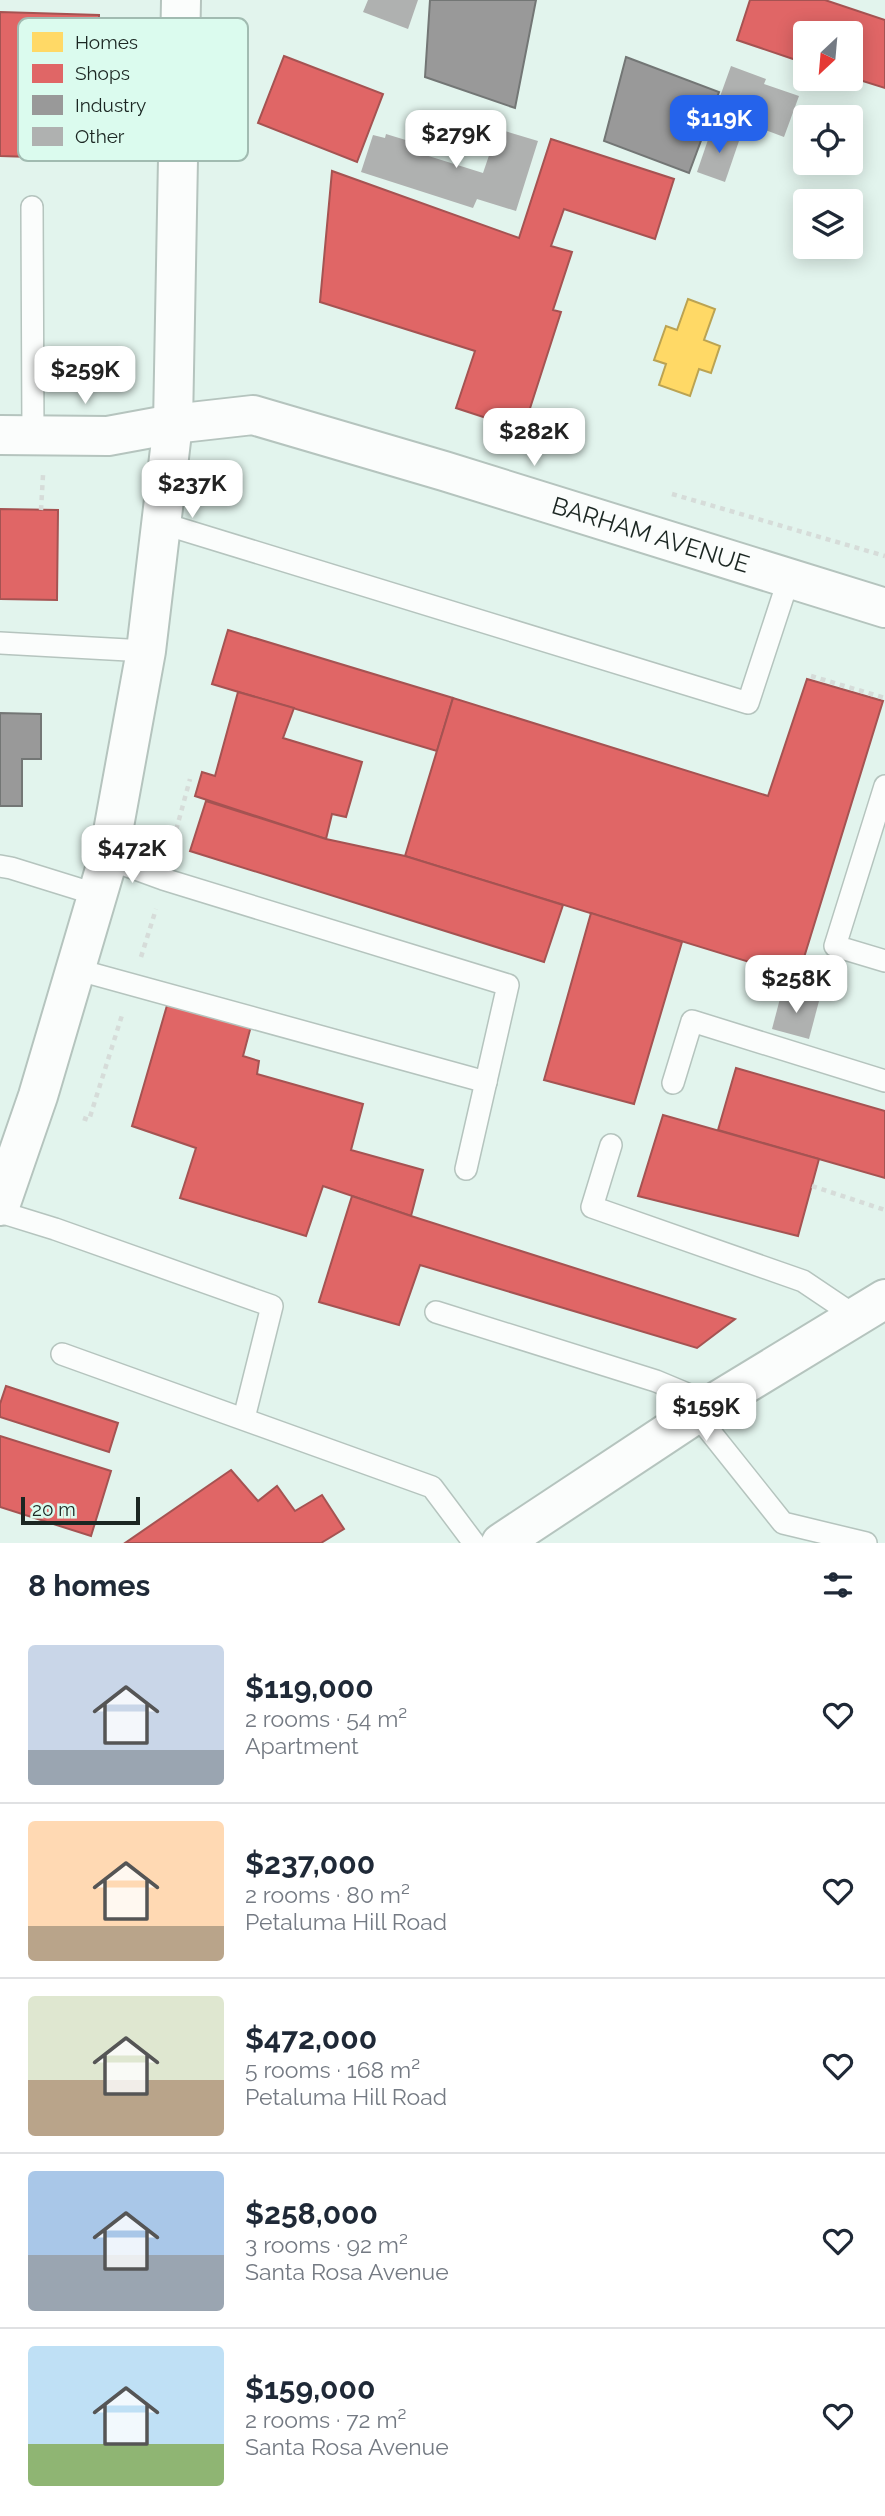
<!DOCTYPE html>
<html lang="en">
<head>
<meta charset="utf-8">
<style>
  body { margin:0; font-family:Raleway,sans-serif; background:#f2f2f3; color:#1f2937; height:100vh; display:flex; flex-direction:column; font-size:26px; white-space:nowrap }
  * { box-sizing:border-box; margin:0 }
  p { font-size:23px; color:#747a83 }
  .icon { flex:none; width:38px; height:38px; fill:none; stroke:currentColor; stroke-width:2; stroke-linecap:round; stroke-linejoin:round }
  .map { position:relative; height:1543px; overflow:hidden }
  .panel { display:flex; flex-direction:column; background:#fff; flex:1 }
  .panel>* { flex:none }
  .needle { width:46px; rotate:206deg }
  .fabs { position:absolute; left:793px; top:21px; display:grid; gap:14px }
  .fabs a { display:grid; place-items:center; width:70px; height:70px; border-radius:7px; background:#fff; box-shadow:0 4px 18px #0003; font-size:35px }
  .scale { position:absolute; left:21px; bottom:18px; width:119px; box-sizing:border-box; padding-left:7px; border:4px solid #1b2622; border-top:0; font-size:19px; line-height:24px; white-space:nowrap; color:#1b2622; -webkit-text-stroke:5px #dbfbee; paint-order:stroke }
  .price { position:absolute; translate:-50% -60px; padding:0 16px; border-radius:14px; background:#fff; color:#222; font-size:23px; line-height:46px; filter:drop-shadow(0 2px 4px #0008) }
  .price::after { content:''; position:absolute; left:50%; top:42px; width:21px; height:16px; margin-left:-10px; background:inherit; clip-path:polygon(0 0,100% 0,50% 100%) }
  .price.selected { background:#2563eb; color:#fff }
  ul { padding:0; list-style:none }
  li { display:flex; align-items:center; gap:21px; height:175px; padding:0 28px }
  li+li { border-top:2px solid #e0e1e3 }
  li span { display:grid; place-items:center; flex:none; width:196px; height:140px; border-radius:7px; color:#555 }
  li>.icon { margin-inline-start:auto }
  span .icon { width:84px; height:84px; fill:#fffc; stroke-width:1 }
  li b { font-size:30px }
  h2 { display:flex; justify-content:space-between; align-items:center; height:84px; padding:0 28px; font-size:30px }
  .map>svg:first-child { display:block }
  .homes { fill:#ffd966; stroke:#bba352; stroke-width:2 }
  .shops { fill:#e06666; stroke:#a55352; stroke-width:2 }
  .industry { fill:#999; stroke:#737675; stroke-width:2 }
  .building { fill:#afb1b0 }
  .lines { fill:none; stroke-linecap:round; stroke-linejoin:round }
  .lane-casing { stroke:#b5c4be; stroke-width:24 }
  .street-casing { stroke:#b5c4be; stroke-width:42 }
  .secondary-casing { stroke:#b5c4be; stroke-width:42 }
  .path { stroke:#d6dcd9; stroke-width:4.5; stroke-dasharray:5 5; stroke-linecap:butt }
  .lane { stroke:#fbfdfc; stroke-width:21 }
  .street { stroke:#fbfdfc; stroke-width:38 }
  .secondary { stroke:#fbfdfc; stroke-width:38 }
  .labels { text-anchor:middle; stroke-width:7; stroke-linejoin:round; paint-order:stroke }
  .street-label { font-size:24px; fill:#1b2622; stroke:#dbfbee }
  .key { fill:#dbfbee; stroke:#a1bbb1; stroke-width:2 }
  .key-label { font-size:19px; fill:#1b2622 }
</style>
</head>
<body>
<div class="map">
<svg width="885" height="1543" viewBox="0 0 885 1543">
  <rect width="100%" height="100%" fill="#e2f4ed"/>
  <!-- homes -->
  <path class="homes" d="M 688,299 L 715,309 L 704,340 L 720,346 L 711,373 L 699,369 L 690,396 L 659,385 L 666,364 L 654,360 L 666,326 L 677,330 Z"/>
  <!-- shops -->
  <g class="shops">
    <path d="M 750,0 L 825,0 L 885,20 L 885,88 L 850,77 L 850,33 L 805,33 L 805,63 L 737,40 Z"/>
    <path d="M 0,12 L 99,15 L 95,159 L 0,156 Z"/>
    <path d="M 284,56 L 383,94 L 357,162 L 258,123 Z"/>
    <path d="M 551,139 L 674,179 L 655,239 L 564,209 L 551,246 L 572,252 L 553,310 L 561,312 L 523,430 L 456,408 L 475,351 L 320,302 L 332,171 L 519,238 Z"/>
    <path d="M 0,509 L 58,510 L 57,600 L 0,599 Z"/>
    <path d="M 228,630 L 453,698 L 437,751 L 212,684 Z"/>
    <path d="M 807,679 L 883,701 L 798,977 L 405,856 L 453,698 L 768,796 Z"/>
    <path d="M 238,692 L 294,708 L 283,738 L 362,762 L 346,817 L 332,814 L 326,839 L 195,796 L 202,772 L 215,776 Z"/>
    <path d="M 206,801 L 326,839 L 405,856 L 563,905 L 544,962 L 190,851 Z"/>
    <path d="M 591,913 L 682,942 L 634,1104 L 544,1080 Z"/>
    <path d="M 168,1002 L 251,1026 L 243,1056 L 259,1061 L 257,1074 L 363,1104 L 351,1150 L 423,1170 L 411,1216 L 323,1186 L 306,1236 L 180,1198 L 196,1148 L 132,1126 Z"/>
    <path d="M 736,1068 L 885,1111 L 885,1178 L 718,1130 Z"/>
    <path d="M 663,1115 L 819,1159 L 798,1236 L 638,1196 Z"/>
    <path d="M 352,1196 L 411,1216 L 735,1319 L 697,1348 L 420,1265 L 399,1325 L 319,1302 Z"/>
    <path d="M 6,1386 L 118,1423 L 109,1452 L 0,1417 L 0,1404 Z"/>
    <path d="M 0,1436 L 111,1471 L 91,1536 L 0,1507 Z"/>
    <path d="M 231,1470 L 258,1501 L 277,1486 L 295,1511 L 322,1495 L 344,1529 L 321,1543 L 125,1543 Z"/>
  </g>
  <!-- industry -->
  <g class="industry">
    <path d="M 430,0 L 536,0 L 515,108 L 425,77 Z"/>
    <path d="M 626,57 L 719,92 L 689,173 L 604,141 Z"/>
    <path d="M 0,713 L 41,714 L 41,759 L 22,759 L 22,806 L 0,806 Z"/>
  </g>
  <!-- building -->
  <g class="building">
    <path d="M 368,0 L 418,0 L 408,29 L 363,12 Z"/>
    <path d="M 731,66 L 766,79 L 764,84 L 799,96 L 784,137 L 749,124 L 747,129 L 713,116 Z"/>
    <path d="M 712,128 L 740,138 L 725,182 L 697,172 Z"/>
    <path d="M 498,129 L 538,141 L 516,211 L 477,199 L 473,208 L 361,172 L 373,135 L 385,138 L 386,134 L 422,145 L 419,153 L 483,173 Z"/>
    <path d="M 782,991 L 819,1001 L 809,1039 L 772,1029 Z"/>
  </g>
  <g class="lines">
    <!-- lane casing -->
    <g class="lane-casing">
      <g id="lane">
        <path d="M 32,207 L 33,436"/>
        <path d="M 161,523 L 748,703 L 789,578"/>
        <path d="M 0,643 L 146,651"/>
        <path d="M 885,786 L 835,946 L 885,961"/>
        <path d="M 108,859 L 163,879 L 508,985 L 466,1169"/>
        <path d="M 0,866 L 11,868 L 98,895"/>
        <path d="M 75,969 L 486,1082"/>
        <path d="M 673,1083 L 692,1021 L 885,1081"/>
        <path d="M 611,1145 L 592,1207 L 803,1281 L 855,1316"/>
        <path d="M 0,1212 L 55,1229 L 272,1306 L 244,1418"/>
        <path d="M 436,1312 L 656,1381 L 711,1404"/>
        <path d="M 62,1354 L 432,1487 L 474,1543"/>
        <path d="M 696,1414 L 783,1523 L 866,1543"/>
      </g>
    </g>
    <!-- street casing -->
    <g class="street-casing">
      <g id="street">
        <path id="s1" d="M 0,435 L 108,436 L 173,424 L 253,415 L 444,471 L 885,608"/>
      </g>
    </g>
    <!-- secondary casing -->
    <g class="secondary-casing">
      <g id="secondary">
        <path d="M 0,1206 L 38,1096 L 108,859 L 146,651 L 173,424 L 181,0"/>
        <path d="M 501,1543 L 696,1414 L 885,1299"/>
      </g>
    </g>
    <!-- path -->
    <g class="path">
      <path d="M 672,494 L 885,556"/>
      <path d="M 41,510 L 43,475"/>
      <path d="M 811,676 L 885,698"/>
      <path d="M 171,849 L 190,779"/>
      <path d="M 141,957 L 156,909"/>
      <path d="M 83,1118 L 89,1120 L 123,1012"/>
      <path d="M 812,1186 L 885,1210"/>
    </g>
    <!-- lane -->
    <use href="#lane" class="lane"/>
    <!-- street -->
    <use href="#street" class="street"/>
    <!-- secondary -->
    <use href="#secondary" class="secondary"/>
  </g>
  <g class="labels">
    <!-- street labels -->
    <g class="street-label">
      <text dy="8" stroke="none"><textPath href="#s1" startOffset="670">BARHAM AVENUE</textPath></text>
    </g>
  </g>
  <!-- legend -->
  <rect x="18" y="18" width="230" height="143" rx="10" class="key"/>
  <rect x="32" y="32" width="31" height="20" fill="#ffd966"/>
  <rect x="32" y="64" width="31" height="19" fill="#e06666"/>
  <rect x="32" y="95" width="31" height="20" fill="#999"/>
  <rect x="32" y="127" width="31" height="19" fill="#afb1b0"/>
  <g class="key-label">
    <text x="75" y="49">Homes</text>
    <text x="75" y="80">Shops</text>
    <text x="75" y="112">Industry</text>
    <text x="75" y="143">Other</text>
  </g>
</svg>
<div class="fabs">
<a><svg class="needle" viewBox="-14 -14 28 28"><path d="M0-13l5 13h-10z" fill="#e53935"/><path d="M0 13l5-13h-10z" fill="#747a83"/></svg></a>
<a><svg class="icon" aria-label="locate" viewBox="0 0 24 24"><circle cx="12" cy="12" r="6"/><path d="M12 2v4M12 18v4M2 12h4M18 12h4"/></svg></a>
<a><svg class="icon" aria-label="layers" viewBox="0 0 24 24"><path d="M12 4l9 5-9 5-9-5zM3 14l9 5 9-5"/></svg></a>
</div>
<div class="scale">20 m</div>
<b class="price selected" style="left:719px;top:155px">$119K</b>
<b class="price" style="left:456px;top:170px">$279K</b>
<b class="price" style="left:85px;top:406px">$259K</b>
<b class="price" style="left:534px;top:468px">$282K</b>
<b class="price" style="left:192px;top:520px">$237K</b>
<b class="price" style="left:132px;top:885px">$472K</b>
<b class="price" style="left:796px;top:1015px">$258K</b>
<b class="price" style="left:706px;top:1443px">$159K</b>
</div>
<section class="panel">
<h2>8 homes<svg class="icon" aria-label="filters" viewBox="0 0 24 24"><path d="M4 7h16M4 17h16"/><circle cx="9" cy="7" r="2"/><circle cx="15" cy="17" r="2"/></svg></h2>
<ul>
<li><span style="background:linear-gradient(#c9d6e8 75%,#9aa5b1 0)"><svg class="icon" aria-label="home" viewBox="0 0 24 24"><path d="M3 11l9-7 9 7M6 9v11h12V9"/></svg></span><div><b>$119,000</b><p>2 rooms · 54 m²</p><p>Apartment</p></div><svg class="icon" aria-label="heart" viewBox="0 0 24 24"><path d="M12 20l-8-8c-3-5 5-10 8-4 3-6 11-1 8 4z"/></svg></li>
<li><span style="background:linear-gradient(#ffd9b3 75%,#b9a48a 0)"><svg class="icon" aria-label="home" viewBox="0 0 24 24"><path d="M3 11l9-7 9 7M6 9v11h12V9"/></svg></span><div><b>$237,000</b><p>2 rooms · 80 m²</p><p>Petaluma Hill Road</p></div><svg class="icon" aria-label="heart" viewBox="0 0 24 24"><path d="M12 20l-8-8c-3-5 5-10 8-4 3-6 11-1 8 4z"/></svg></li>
<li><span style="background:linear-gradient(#dfe7d0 60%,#b9a48a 0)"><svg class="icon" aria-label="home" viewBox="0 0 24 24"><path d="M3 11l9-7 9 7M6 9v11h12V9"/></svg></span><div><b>$472,000</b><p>5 rooms · 168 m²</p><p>Petaluma Hill Road</p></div><svg class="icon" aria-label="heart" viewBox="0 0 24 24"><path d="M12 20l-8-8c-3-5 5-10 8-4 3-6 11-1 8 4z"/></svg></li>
<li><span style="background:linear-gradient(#a9c7e8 60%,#9aa5b1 0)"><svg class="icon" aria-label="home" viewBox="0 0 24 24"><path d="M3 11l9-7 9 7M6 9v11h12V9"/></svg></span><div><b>$258,000</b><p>3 rooms · 92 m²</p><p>Santa Rosa Avenue</p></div><svg class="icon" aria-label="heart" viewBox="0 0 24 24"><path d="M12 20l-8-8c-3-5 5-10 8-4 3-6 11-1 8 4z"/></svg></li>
<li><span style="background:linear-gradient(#bfe0f5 70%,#8fb573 0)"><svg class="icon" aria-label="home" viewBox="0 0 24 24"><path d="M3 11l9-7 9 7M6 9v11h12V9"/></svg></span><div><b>$159,000</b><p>2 rooms · 72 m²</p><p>Santa Rosa Avenue</p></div><svg class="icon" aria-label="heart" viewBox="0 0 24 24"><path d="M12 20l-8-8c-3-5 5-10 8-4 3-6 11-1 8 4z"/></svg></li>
</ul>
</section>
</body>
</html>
